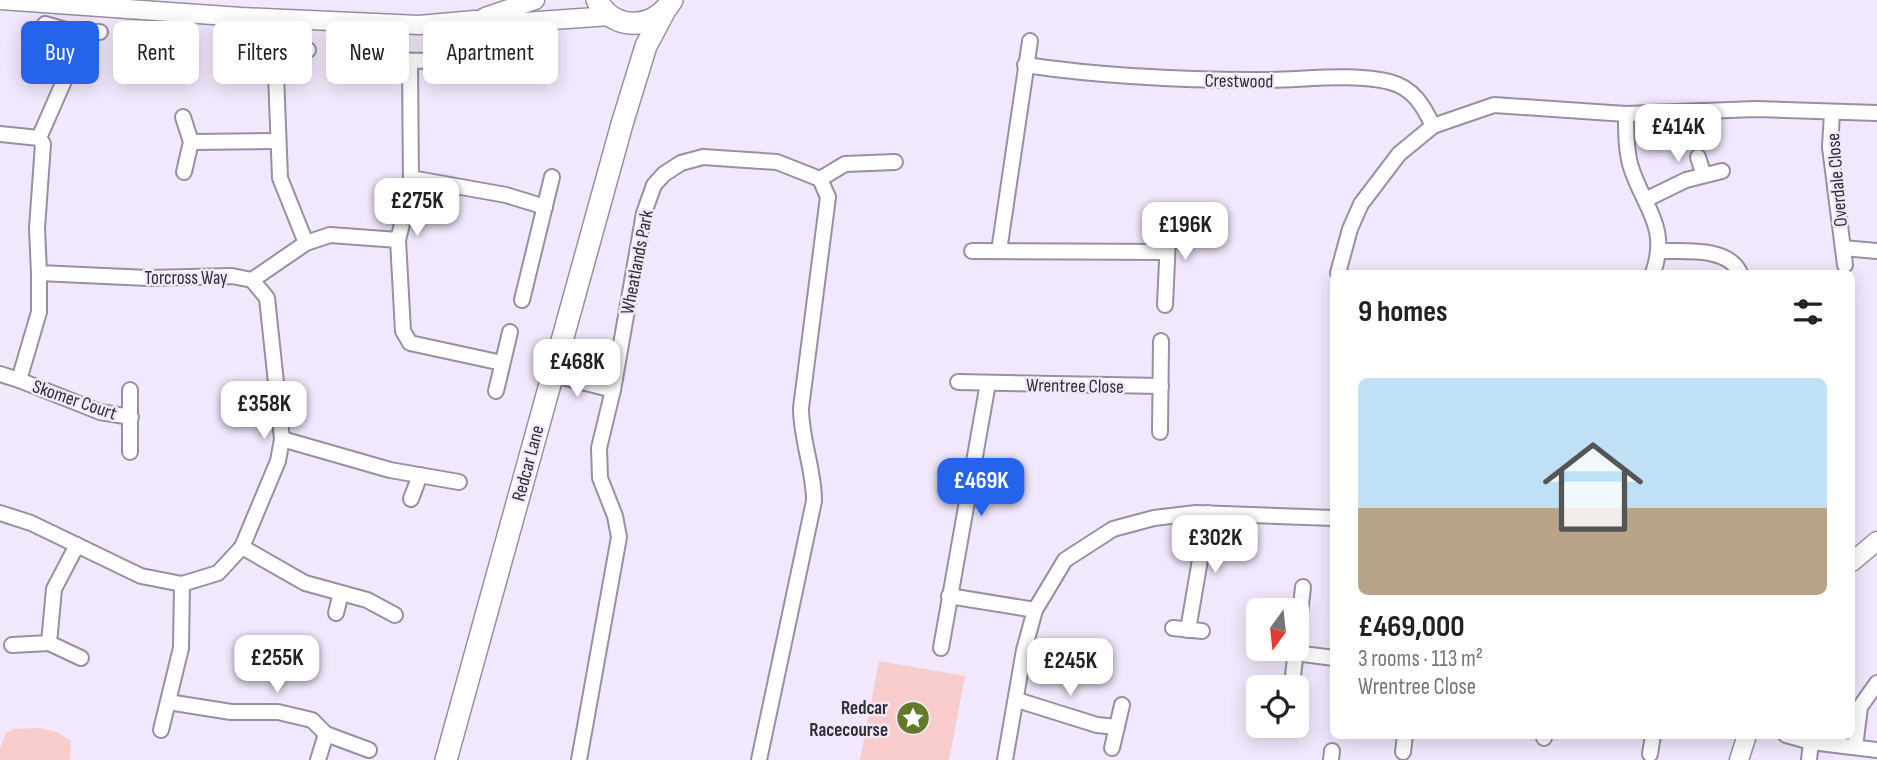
<!DOCTYPE html>
<html lang="en">
<head>
<meta charset="utf-8">
<style>
  body { margin:0; font-family:"Sofia Sans Condensed",sans-serif; background:#f2f2f2; color:#222; height:100vh; display:flex; flex-direction:column; font-size:26px; white-space:nowrap }
  * { box-sizing:border-box; margin:0 }
  p { font-size:23px; color:#767676 }
  .icon { flex:none; width:38px; height:38px; fill:none; stroke:currentColor; stroke-width:2; stroke-linecap:round; stroke-linejoin:round }
  .map { position:relative; flex:1; overflow:hidden }
  .side { position:absolute; left:1330px; top:270px; width:525px; height:469px; display:flex; flex-direction:column; background:#fff; border-radius:10px; box-shadow:0 4px 18px #0003 }
  .side>* { flex:none }
  .hud { position:absolute; left:21px; top:21px; width:665px; height:63px; display:flex; gap:14px }
  .needle { width:46px; rotate:195deg }
  .buttons { position:absolute; left:1246px; top:598px; display:grid; gap:14px }
  .buttons a { display:grid; place-items:center; width:63px; height:63px; border-radius:10px; background:#fff; box-shadow:0 4px 18px #0003; font-size:35px }
  .price { position:absolute; translate:-50% -60px; padding:0 16px; border-radius:14px; background:#fff; color:#222; font-size:23px; line-height:46px; filter:drop-shadow(0 2px 4px #0008) }
  .price::after { content:''; position:absolute; left:50%; top:42px; width:21px; height:16px; margin-left:-10px; background:inherit; clip-path:polygon(0 0,100% 0,50% 100%) }
  .price.selected { background:#2563eb; color:#fff }
  ul { padding:0; list-style:none }
  li { display:grid; align-content:center; gap:14px; height:371px; padding:0 28px }
  li+li { border-top:2px solid #e0e0e0 }
  li span { display:grid; place-items:center; height:217px; border-radius:10px; color:#555 }
  li>.icon { margin-inline-start:auto }
  span .icon { width:126px; height:126px; fill:#fffc; stroke-width:1 }
  li b { font-size:30px }
  h2 { display:flex; justify-content:space-between; align-items:center; height:84px; padding:0 28px; font-size:30px }
  .tag { padding:0 24px; border-radius:10px; background:#fff; box-shadow:0 4px 18px #0003; font-size:24px; line-height:63px }
  .tag.selected { background:#2563eb; color:#fff }
  .map>svg:first-child { display:block }
  .green { fill:#f9cccc }
  .lines { fill:none; stroke-linecap:round; stroke-linejoin:round }
  .minor-casing { stroke:#998fa2; stroke-width:18 }
  .tertiary-casing { stroke:#998fa2; stroke-width:21 }
  .secondary-casing { stroke:#998fa2; stroke-width:24 }
  .minor { stroke:#fff; stroke-width:14 }
  .tertiary { stroke:#fff; stroke-width:18 }
  .secondary { stroke:#fff; stroke-width:21 }
  .labels { text-anchor:middle; stroke-width:5; stroke-linejoin:round; paint-order:stroke }
  .street-label { font-size:19px; fill:#322e36; stroke:#f2e8fd }
  .poi-label { font-size:19px; font-weight:bold; fill:#322e36; stroke:#f2e8fd; text-anchor:end }
</style>
</head>
<body>
<div class="map">
<svg width="1877" height="760" viewBox="0 0 1877 760">
  <rect width="100%" height="100%" fill="#f2e8fd"/>
  <!-- green -->
  <g class="green">
    <path d="M 879,661 L 965,676 L 949,760 L 860,760 Z"/>
    <path d="M 40,728 L 57,732 L 71,741 L 70,760 L 0,760 L 0,748 L 6,733 L 14,729 Z"/>
  </g>
  <g class="lines">
    <!-- minor casing -->
    <g class="minor-casing">
      <g id="minor">
        <path d="M 45,24 L 73,32 L 100,32"/>
        <path d="M 248,47 L 308,50"/>
        <path d="M 275,48 L 280,178 L 306,243"/>
        <path d="M 374,60 L 434,61"/>
        <path d="M 410,61 L 411,188 L 398,240 L 403,331 L 410,343 L 502,363"/>
        <path d="M 1025,65 C 1101,76 1178,80 1255,80 C 1296,81 1351,72 1390,82 C 1413,88 1423,105 1433,126"/>
        <path d="M 1832,113 L 1830,147 L 1845,265"/>
        <path d="M 1626,114 C 1626,131 1626,148 1630,164 C 1642,206 1670,225 1653,273"/>
        <path d="M 183,117 L 191,142 L 184,172"/>
        <path d="M 0,134 L 39,138 L 43,144 L 37,228 L 39,273 L 148,278 L 232,276 L 252,280 L 267,298 L 282,439 L 278,461 L 242,547 L 218,573 L 182,584 L 141,576 L 31,523 L 0,513"/>
        <path d="M 39,138 L 64,81 L 73,32"/>
        <path d="M 191,142 L 276,141"/>
        <path d="M 1698,157 L 1703,173"/>
        <path d="M 411,178 L 506,195 L 545,207"/>
        <path d="M 820,179 L 845,164 L 895,162"/>
        <path d="M 1647,199 L 1686,180 L 1722,171"/>
        <path d="M 1843,248 L 1877,251"/>
        <path d="M 972,251 L 1167,252"/>
        <path d="M 999,251 L 1030,41"/>
        <path d="M 1659,251 C 1683,252 1728,246 1740,273"/>
        <path d="M 1338,273 L 1350,229 L 1361,204 L 1399,154 L 1433,126 L 1494,105 L 1626,114 L 1756,109 L 1877,113"/>
        <path d="M 252,280 L 306,243 L 330,235 L 398,240"/>
        <path d="M 522,300 L 552,177"/>
        <path d="M 1165,305 L 1169,217"/>
        <path d="M 0,374 L 19,380 L 39,312 L 39,273"/>
        <path d="M 551,374 L 613,390"/>
        <path d="M 19,380 L 100,412 L 131,417"/>
        <path d="M 958,382 L 1161,386"/>
        <path d="M 130,390 L 130,452"/>
        <path d="M 496,391 L 510,332"/>
        <path d="M 1160,432 L 1161,341"/>
        <path d="M 282,439 L 390,470 L 459,482"/>
        <path d="M 411,499 L 420,475"/>
        <path d="M 242,547 L 305,583 L 367,600 L 395,615"/>
        <path d="M 949,596 L 1035,610"/>
        <path d="M 336,613 L 341,593"/>
        <path d="M 1173,628 L 1202,631"/>
        <path d="M 1188,630 L 1208,513"/>
        <path d="M 1297,641 L 1303,587"/>
        <path d="M 49,643 L 54,589 L 77,545"/>
        <path d="M 12,645 L 49,643 L 81,658"/>
        <path d="M 941,648 L 988,383"/>
        <path d="M 1295,653 L 1334,658"/>
        <path d="M 1292,685 L 1296,649"/>
        <path d="M 1017,700 L 1097,725 L 1117,727"/>
        <path d="M 168,702 L 231,712 L 278,712 L 312,720 L 326,734 L 369,750"/>
        <path d="M 161,730 L 181,648 L 182,584"/>
        <path d="M 1786,735 L 1811,742 L 1877,750"/>
        <path d="M 1544,738 L 1544,735"/>
        <path d="M 1855,747 L 1860,707 L 1877,683"/>
        <path d="M 1112,748 L 1122,705"/>
        <path d="M 1403,752 L 1405,735"/>
        <path d="M 1650,754 L 1653,735"/>
        <path d="M 318,760 L 326,734"/>
        <path d="M 579,760 L 619,537 L 615,516 L 600,478 L 599,448 L 613,390 L 644,213 L 654,185 L 664,174 L 681,163 L 703,157 L 777,162 L 820,179 L 828,197 L 801,408 C 801,440 814,469 814,501 L 759,760"/>
        <path d="M 1005,760 L 1024,650 L 1035,610 L 1065,560 L 1113,529 L 1154,518 L 1196,513 L 1334,518"/>
        <path d="M 1331,760 L 1332,751"/>
        <path d="M 1809,760 L 1811,742"/>
      </g>
    </g>
    <!-- tertiary casing -->
    <g class="tertiary-casing">
      <g id="tertiary">
        <path d="M 0,0 L 241,17 L 419,25 L 475,20 L 524,22 L 610,16"/>
        <path d="M 485,17 L 535,0"/>
        <path d="M 1852,562 L 1877,541"/>
        <path d="M 1739,760 L 1747,735"/>
      </g>
    </g>
    <!-- secondary casing -->
    <g class="secondary-casing">
      <g id="secondary">
        <path d="M 597,0 C 613,32 655,30 672,0"/>
        <path d="M 446,760 L 622,124 L 646,46 L 664,12"/>
      </g>
    </g>
    <!-- minor -->
    <use href="#minor" class="minor"/>
    <!-- tertiary -->
    <use href="#tertiary" class="tertiary"/>
    <!-- secondary -->
    <use href="#secondary" class="secondary"/>
  </g>
  <!-- icons -->
  <defs>
    <g id="sight-disc" transform="scale(1.75)"><circle r="9.5" fill="#64792a" stroke="#f2e8fd"/><path d="M0-6L1.8-2.2L6-1.7L2.9 1.2L3.7 5.4L0 3.3L-3.7 5.4L-2.9 1.2L-6-1.7L-1.8-2.2Z" fill="#fff"/></g>
  </defs>
  <g fill-rule="evenodd">
    <use href="#sight-disc" x="913" y="718"/>
  </g>
  <g class="labels">
    <!-- street labels -->
    <g class="street-label">
      <text transform="translate(1239 80) rotate(1)" y="7">Crestwood</text>
      <text transform="translate(1836 180) rotate(-95)" y="7">Overdale Close</text>
      <text transform="translate(636 262) rotate(-79)" y="7">Wheatlands Park</text>
      <text x="186" y="284">Torcross Way</text>
      <text transform="translate(1075 385) rotate(1)" y="7">Wrentree Close</text>
      <text transform="translate(75 399) rotate(19)" y="7">Skomer Court</text>
      <text transform="translate(527 463) rotate(-75)" y="7">Redcar Lane</text>
    </g>
    <!-- poi labels -->
    <g class="poi-label">
      <text x="888" y="714">Redcar<tspan x="888" dy="22">Racecourse</tspan></text>
    </g>
  </g>
</svg>
<div class="buttons">
<a><svg class="needle" viewBox="-14 -14 28 28"><path d="M0-13l5 13h-10z" fill="#e53935"/><path d="M0 13l5-13h-10z" fill="#767676"/></svg></a>
<a><svg class="icon" aria-label="locate" viewBox="0 0 24 24"><circle cx="12" cy="12" r="6"/><path d="M12 2v4M12 18v4M2 12h4M18 12h4"/></svg></a>
</div>
<b class="price" style="left:1678px;top:164px">£414K</b>
<b class="price" style="left:417px;top:238px">£275K</b>
<b class="price" style="left:1185px;top:262px">£196K</b>
<b class="price" style="left:577px;top:399px">£468K</b>
<b class="price" style="left:264px;top:441px">£358K</b>
<b class="price selected" style="left:981px;top:518px">£469K</b>
<b class="price" style="left:1215px;top:575px">£302K</b>
<b class="price" style="left:277px;top:695px">£255K</b>
<b class="price" style="left:1070px;top:698px">£245K</b>
<div class="hud">
<a class="tag selected">Buy</a>
<a class="tag">Rent</a>
<a class="tag">Filters</a>
<a class="tag">New</a>
<a class="tag">Apartment</a>
</div>
<section class="side">
<h2>9 homes<svg class="icon" aria-label="filters" viewBox="0 0 24 24"><path d="M4 7h16M4 17h16"/><circle cx="9" cy="7" r="2"/><circle cx="15" cy="17" r="2"/></svg></h2>
<ul>
<li><span style="background:linear-gradient(#bfe0f5 60%,#b9a48a 0)"><svg class="icon" aria-label="home" viewBox="0 0 24 24"><path d="M3 11l9-7 9 7M6 9v11h12V9"/></svg></span><div><b>£469,000</b><p>3 rooms · 113 m²</p><p>Wrentree Close</p></div></li>
</ul>
</section>
</div>
</body>
</html>
